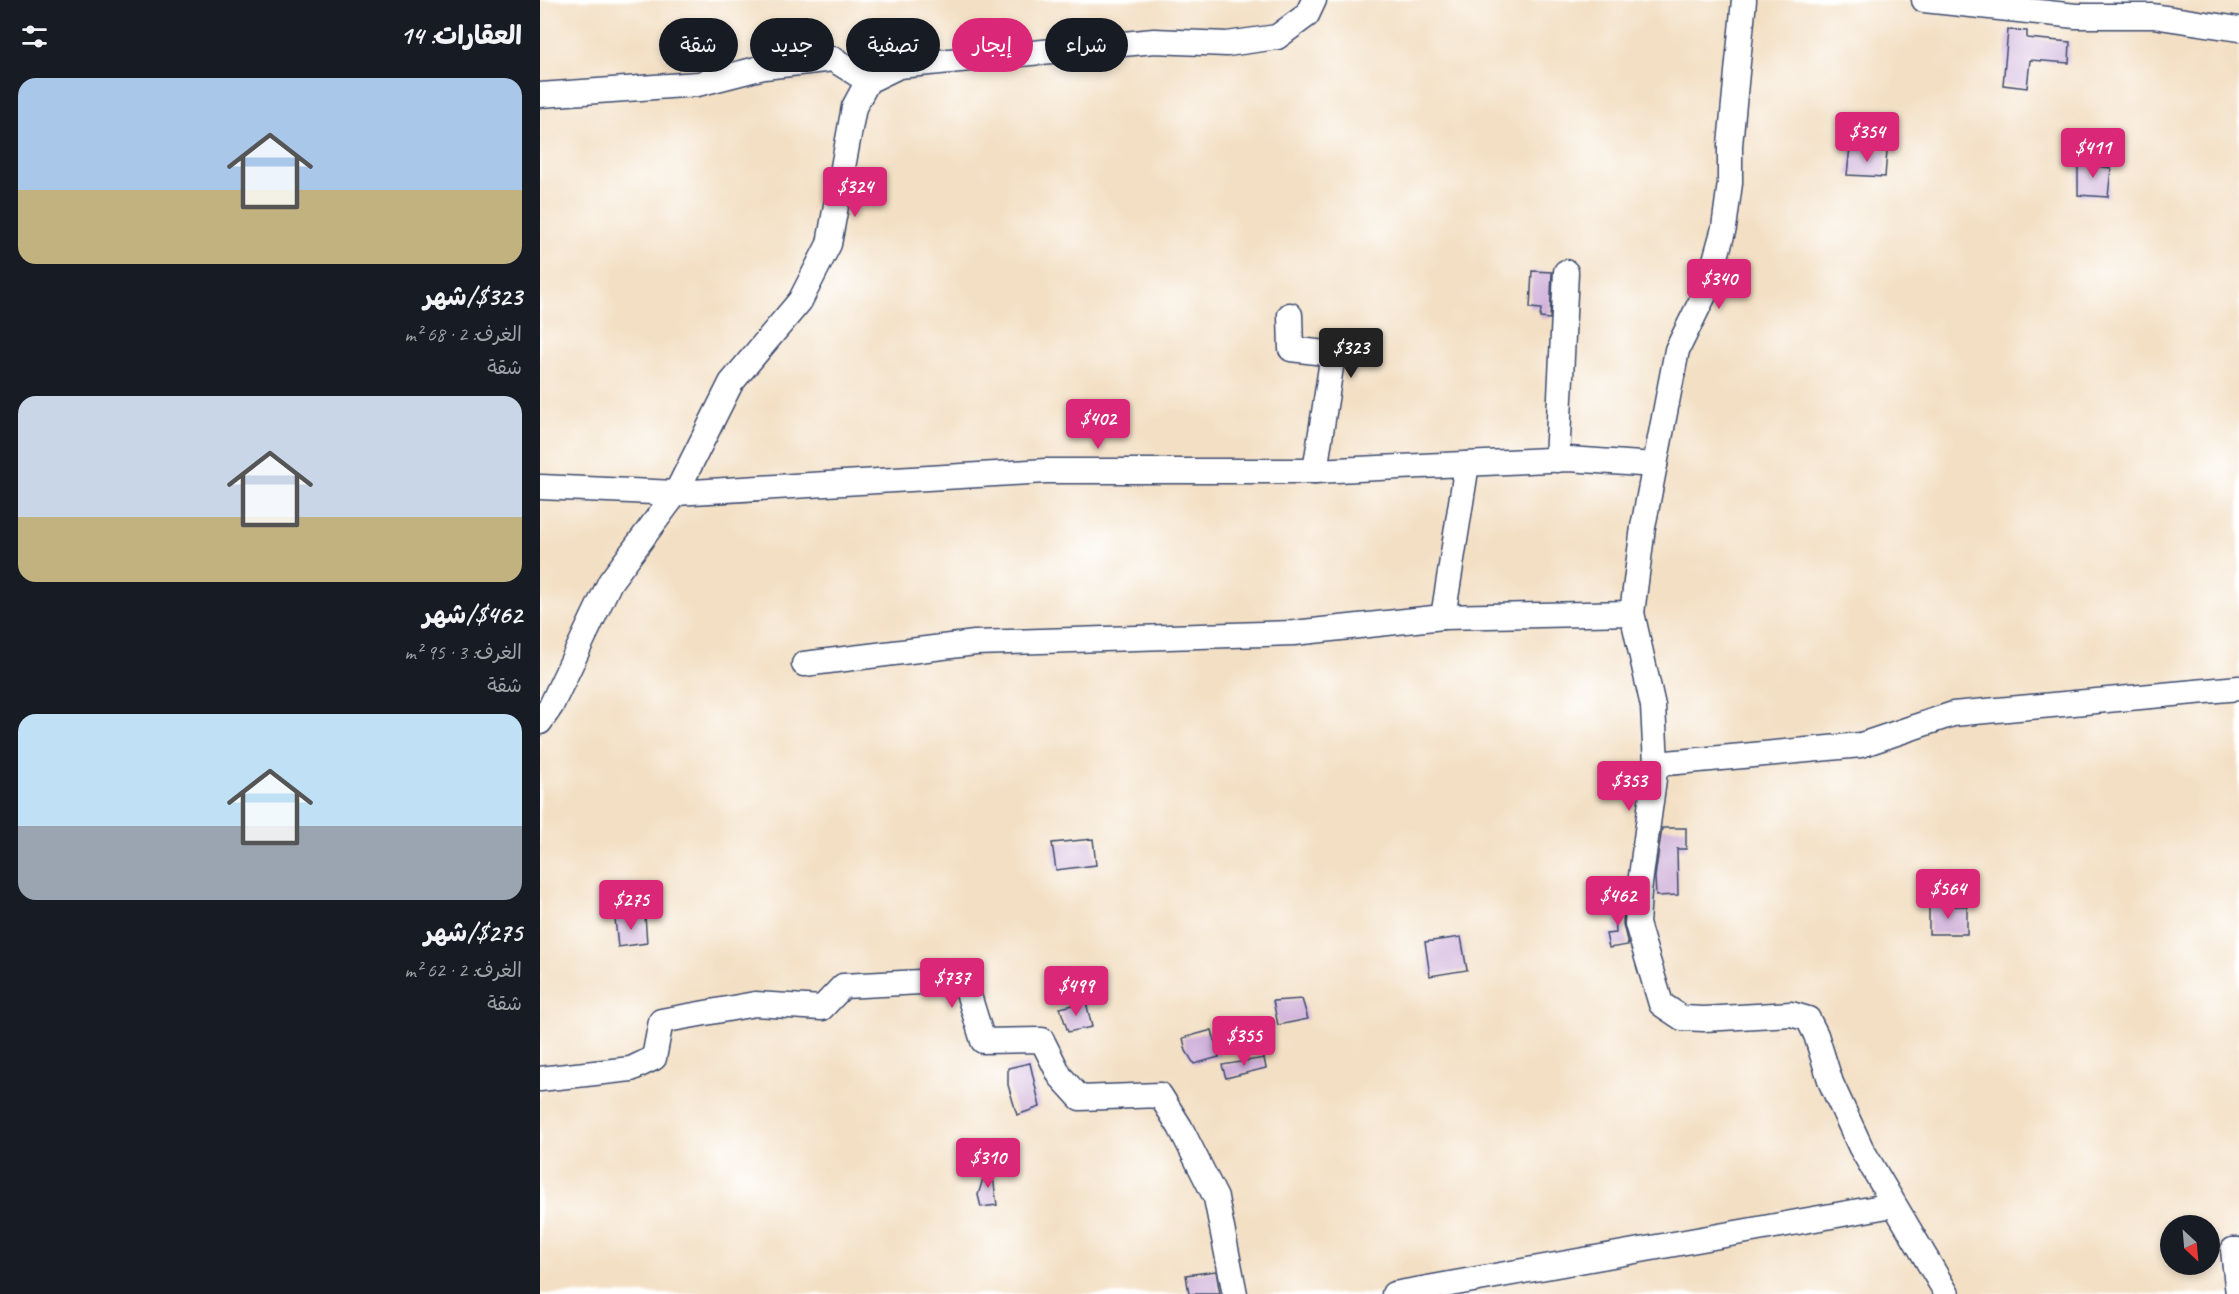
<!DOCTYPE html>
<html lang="ar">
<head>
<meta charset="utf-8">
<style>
  body { margin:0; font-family:Caveat,"Playpen Sans Arabic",sans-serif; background:#242831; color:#f1f3f6; direction:rtl; height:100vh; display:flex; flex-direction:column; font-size:22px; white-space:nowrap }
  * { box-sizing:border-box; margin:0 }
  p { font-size:20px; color:#9ea1a6 }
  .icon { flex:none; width:33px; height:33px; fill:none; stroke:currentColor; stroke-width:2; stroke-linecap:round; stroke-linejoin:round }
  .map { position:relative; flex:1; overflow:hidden; direction:ltr }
  .drawer { display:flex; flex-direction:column; background:#171b24; width:540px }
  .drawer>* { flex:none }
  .banner { position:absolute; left:18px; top:18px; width:570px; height:54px; direction:rtl; display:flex; gap:12px }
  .needle { width:39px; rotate:154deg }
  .tools { position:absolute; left:1620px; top:1215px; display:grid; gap:12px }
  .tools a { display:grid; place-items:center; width:60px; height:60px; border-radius:50%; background:#171b24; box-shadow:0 3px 9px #0003; font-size:30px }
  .price { position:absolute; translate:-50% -51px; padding:0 14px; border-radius:6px; background:#db2777; color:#fff; font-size:20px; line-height:39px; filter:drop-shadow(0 2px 3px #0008) }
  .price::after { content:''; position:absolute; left:50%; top:36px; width:18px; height:14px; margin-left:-9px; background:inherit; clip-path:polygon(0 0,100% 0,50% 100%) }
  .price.current { background:#222; color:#fff }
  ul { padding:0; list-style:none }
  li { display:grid; align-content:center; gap:12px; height:318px; padding:0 18px }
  li span { display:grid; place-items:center; height:186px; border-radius:18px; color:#555 }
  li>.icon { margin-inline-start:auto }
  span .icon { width:108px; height:108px; fill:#fffc; stroke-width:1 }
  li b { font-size:26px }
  h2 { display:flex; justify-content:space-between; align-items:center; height:72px; padding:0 18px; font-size:26px }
  .chip { padding:0 21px; border-radius:27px; background:#171b24; box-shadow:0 3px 9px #0003; font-size:21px; line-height:54px }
  .chip.current { background:#db2777; color:#fff }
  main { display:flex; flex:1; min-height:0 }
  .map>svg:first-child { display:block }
  .building { fill:#d0b2da }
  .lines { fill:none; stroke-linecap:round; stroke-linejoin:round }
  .minor-casing { stroke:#3b496d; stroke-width:27 }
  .minor { stroke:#fff; stroke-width:24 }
</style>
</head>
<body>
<main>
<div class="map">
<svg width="1699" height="1294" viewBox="0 0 1699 1294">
  <rect width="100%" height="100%" fill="#fff"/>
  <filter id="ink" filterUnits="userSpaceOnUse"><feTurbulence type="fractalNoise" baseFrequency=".0167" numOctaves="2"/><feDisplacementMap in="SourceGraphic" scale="12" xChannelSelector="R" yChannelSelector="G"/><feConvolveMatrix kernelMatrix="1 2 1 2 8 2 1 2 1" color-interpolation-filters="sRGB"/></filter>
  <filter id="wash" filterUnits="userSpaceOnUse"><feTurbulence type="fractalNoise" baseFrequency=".008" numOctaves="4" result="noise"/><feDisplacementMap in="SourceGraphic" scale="24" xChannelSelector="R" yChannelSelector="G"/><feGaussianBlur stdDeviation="1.35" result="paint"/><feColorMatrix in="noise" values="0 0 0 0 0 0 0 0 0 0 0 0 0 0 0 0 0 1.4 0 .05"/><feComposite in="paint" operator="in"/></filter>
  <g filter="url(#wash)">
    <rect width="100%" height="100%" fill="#f3dfc3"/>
    <g id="blocks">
      <!-- building -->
      <g class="building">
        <path d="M 1468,30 L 1487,31 L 1487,38 L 1530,42 L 1529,63 L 1490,60 L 1487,88 L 1463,85 Z"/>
        <path d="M 1310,147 L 1347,151 L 1345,177 L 1307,175 Z"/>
        <path d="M 1538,157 L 1552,160 L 1561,167 L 1571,168 L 1568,197 L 1538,195 Z"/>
        <path d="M 992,271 L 1012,272 L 1010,319 L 1000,318 L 1001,309 L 990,308 Z"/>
        <path d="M 1122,828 L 1146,828 L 1146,849 L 1137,849 L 1138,895 L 1116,896 L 1115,877 Z"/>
        <path d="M 553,839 L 556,865 L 516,870 L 512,843 Z"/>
        <path d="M 1084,899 L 1083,924 L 1088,945 L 1069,948 L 1066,934 L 1076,933 L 1074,900 Z"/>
        <rect x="1389" y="906" width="38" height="28"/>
        <path d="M 105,916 L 107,943 L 78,947 L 75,919 Z"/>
        <path d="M 921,937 L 927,970 L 890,976 L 885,942 Z"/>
        <path d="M 762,999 L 768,1019 L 738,1025 L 733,1001 Z"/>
        <path d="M 546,1002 L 552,1027 L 528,1032 L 520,1008 Z"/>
        <path d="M 672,1030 L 679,1057 L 654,1064 L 646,1051 L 643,1038 Z"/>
        <path d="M 724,1058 L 726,1068 L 686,1078 L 682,1065 Z"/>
        <path d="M 490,1063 L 500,1107 L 477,1115 L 468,1085 L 468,1068 Z"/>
        <path d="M 450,1156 L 457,1205 L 441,1207 L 438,1195 Z"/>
        <path d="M 676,1271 L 680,1294 L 649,1294 L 646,1275 Z"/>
      </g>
    </g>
  </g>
  <g filter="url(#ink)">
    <use href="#blocks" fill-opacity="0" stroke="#3b496d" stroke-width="1.5"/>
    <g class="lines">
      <!-- minor casing -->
      <g class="minor-casing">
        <g id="minor">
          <path d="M 1384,0 L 1536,16 L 1613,16 L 1699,29"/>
          <path d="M 0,95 L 158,84 L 224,67 L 293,59 L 328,81"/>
          <path d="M 750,315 L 751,349 L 793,354 L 775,471"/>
          <path d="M 1017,460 L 1026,272"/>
          <path d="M 0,487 L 136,493 L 506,471 L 775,471 L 1029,459 L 1115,465"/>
          <path d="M 1092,613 L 1103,527 L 1137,350 L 1167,289 L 1184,228 L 1190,183 L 1190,145 L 1204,0"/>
          <path d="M 903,617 L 927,464"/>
          <path d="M 264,664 L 435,643 L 754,633 L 903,617 L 1092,613 L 1113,706 L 1116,764"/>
          <path d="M 0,722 L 11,706 L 70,582 L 136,493 L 191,383 L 260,301 L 289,244 L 314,107 L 328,81 L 359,66 L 614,41 L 687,44 L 737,37 L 767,15 L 774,0"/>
          <path d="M 0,1079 L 91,1069 L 114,1058 L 121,1021 L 215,1004 L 282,1008 L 303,986 L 420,980 L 427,989 L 443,1041 L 502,1040 L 520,1076 L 540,1098 L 620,1095 L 640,1127 L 676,1198 L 695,1294"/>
          <path d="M 854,1294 L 1353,1205"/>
          <path d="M 1407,1294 L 1321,1148 L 1291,1083 L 1276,1035 L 1268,1019 L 1251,1014 L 1164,1019 L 1142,1018 L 1121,1004 L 1097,924 L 1099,891 L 1116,764 L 1321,745 L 1413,714 L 1699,688"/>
          <path d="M 1698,1294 L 1693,1250 L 1699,1250"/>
        </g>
      </g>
      <!-- minor -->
      <use href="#minor" class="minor"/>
    </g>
  </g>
</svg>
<div class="tools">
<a><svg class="needle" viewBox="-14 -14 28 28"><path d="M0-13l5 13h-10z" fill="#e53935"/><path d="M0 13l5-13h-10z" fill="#9ea1a6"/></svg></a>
</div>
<b class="price" style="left:1327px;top:163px">$354</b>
<b class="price" style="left:1553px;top:179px">$411</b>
<b class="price" style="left:315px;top:218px">$324</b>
<b class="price" style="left:1179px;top:310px">$340</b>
<b class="price current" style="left:811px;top:379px">$323</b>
<b class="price" style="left:558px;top:450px">$402</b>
<b class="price" style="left:1089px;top:812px">$353</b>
<b class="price" style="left:1408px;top:920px">$564</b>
<b class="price" style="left:1078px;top:927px">$462</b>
<b class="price" style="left:91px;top:931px">$275</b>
<b class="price" style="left:412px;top:1009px">$737</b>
<b class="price" style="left:536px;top:1017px">$499</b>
<b class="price" style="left:704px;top:1067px">$355</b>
<b class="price" style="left:448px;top:1189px">$310</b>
<div class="banner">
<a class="chip">شراء</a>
<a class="chip current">إيجار</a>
<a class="chip">تصفية</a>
<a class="chip">جديد</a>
<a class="chip">شقة</a>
</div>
</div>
<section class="drawer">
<h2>العقارات: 14<svg class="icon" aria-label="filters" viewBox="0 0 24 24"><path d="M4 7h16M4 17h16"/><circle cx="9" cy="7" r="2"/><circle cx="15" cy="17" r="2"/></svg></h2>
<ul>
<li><span style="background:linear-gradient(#a9c7e8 60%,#c2b280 0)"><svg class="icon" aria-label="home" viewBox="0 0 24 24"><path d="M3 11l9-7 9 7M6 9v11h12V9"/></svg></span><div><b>$323/شهر</b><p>الغرف: 2 · 68 m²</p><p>شقة</p></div></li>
<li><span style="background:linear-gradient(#c9d6e8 65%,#c2b280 0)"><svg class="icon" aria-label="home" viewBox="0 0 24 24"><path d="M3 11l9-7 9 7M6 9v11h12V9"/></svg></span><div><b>$462/شهر</b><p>الغرف: 3 · 95 m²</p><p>شقة</p></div></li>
<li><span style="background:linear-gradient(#bfe0f5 60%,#9aa5b1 0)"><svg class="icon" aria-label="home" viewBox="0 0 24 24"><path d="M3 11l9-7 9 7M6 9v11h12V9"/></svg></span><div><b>$275/شهر</b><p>الغرف: 2 · 62 m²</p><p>شقة</p></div></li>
</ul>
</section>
</main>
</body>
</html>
